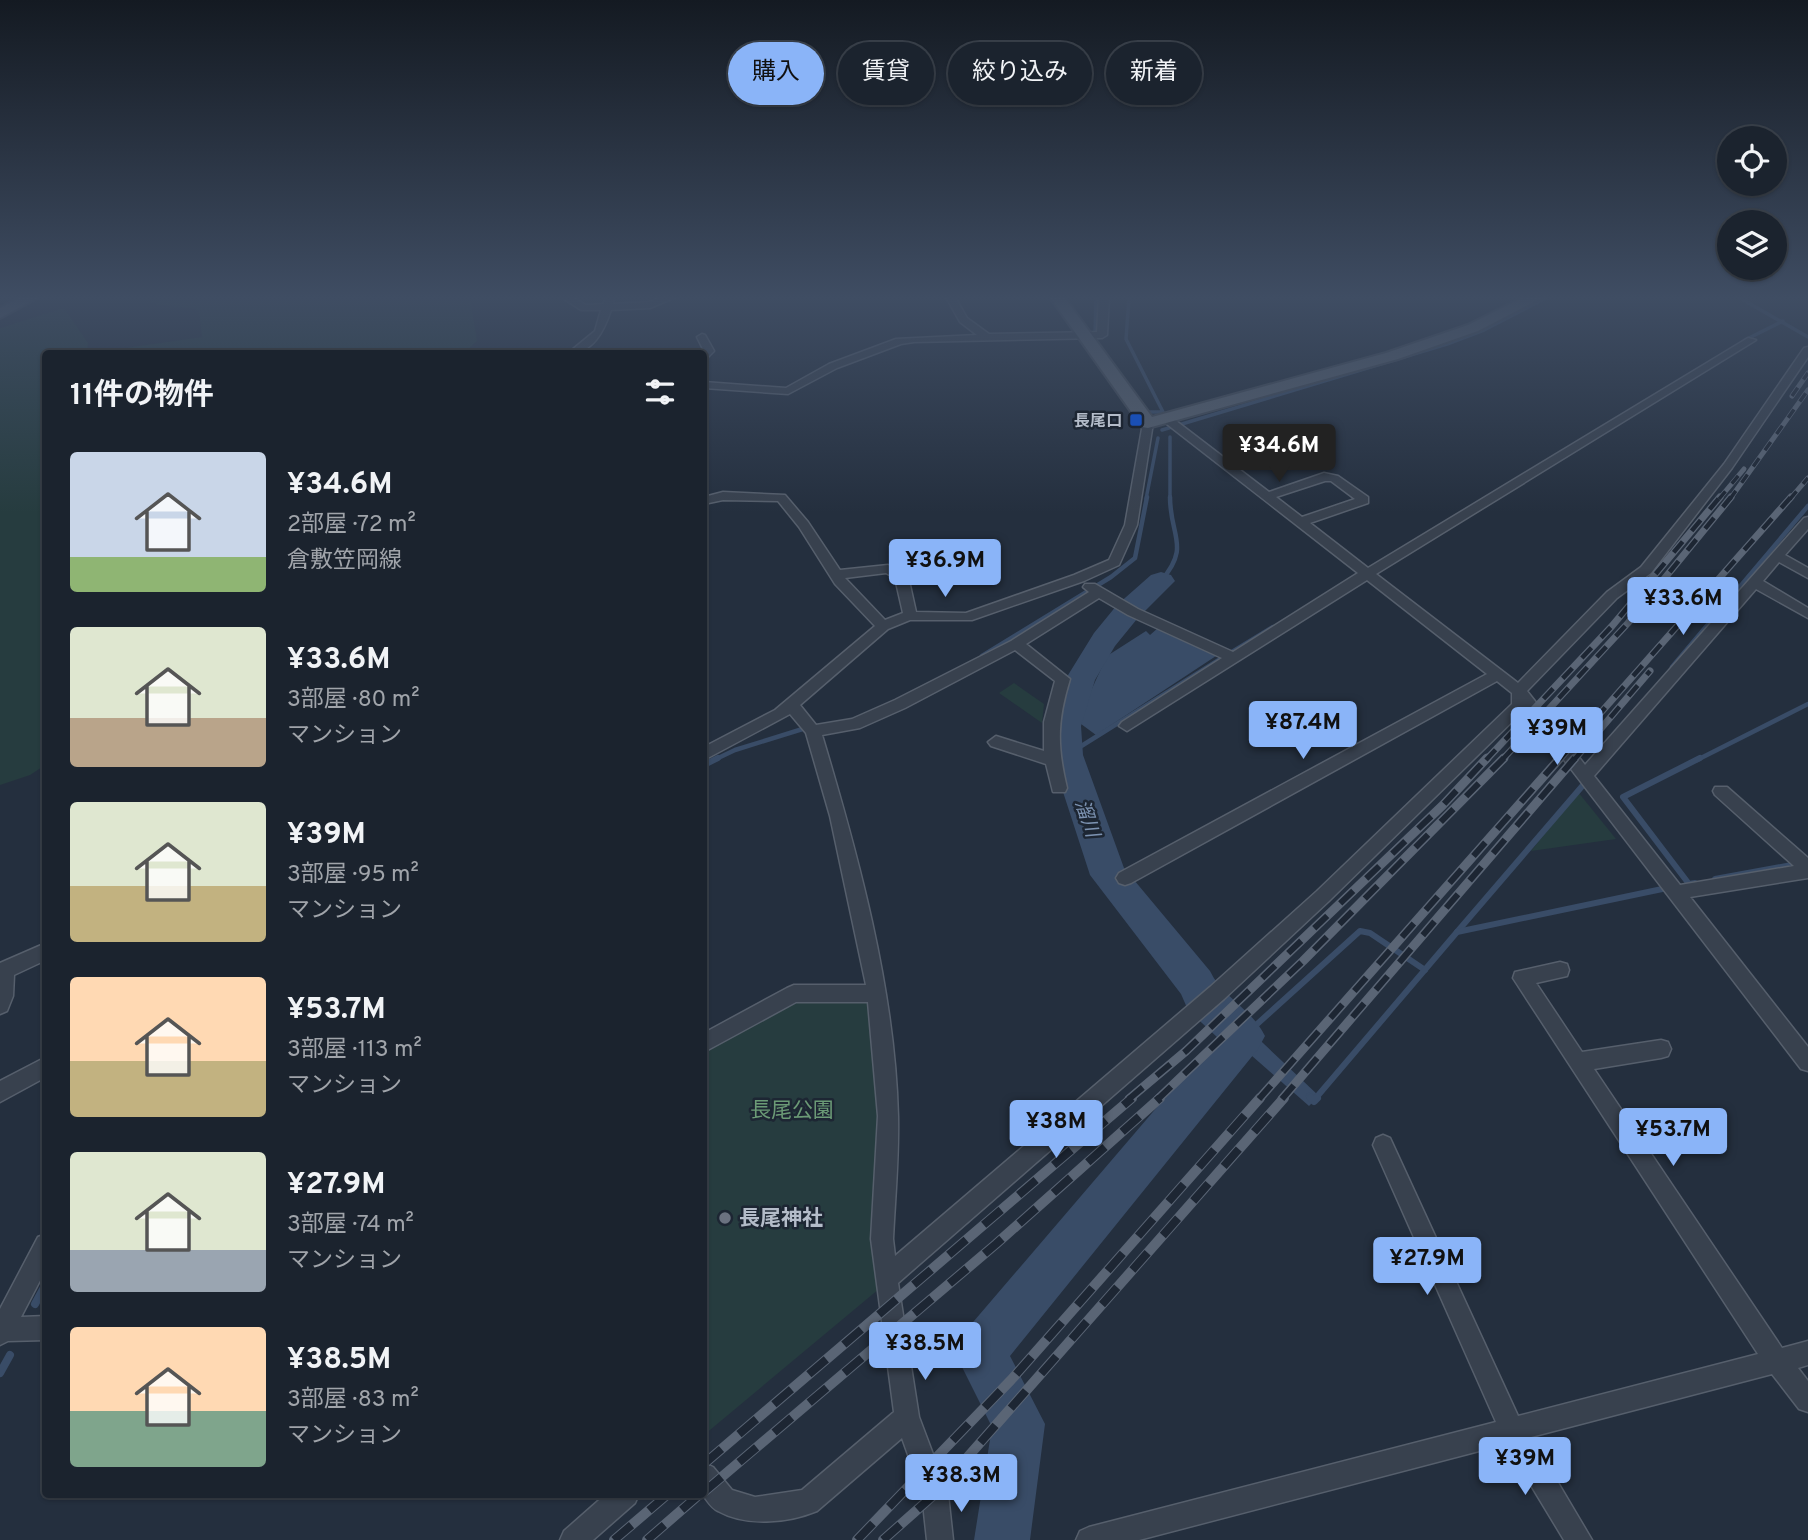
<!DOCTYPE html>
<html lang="ja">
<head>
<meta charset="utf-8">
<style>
  body { margin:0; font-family:Overpass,"Noto Sans JP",sans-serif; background:#242b36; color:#f1f3f6; height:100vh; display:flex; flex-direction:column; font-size:26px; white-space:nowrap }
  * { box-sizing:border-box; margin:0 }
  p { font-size:23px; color:#a0a4aa }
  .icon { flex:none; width:38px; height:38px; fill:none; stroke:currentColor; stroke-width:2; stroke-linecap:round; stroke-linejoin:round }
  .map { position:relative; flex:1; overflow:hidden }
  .side { position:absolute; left:42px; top:350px; width:665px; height:1148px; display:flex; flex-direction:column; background:#1b232e; border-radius:7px; box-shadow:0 2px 5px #0004,0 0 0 2px #39404a }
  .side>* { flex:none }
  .top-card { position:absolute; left:728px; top:42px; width:665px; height:63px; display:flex; gap:14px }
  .tools { position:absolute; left:1717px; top:126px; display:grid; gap:14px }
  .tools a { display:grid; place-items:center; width:70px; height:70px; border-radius:50%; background:#1b232e; box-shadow:0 2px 5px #0004,0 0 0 2px #39404a; font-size:35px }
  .price { position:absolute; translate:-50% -60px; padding:0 16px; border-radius:7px; background:#8ab4f8; color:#111; font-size:23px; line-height:46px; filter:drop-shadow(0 2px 4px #0008) }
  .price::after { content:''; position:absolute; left:50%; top:42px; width:21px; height:16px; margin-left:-10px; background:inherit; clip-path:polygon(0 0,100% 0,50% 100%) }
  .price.on { background:#222; color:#fff }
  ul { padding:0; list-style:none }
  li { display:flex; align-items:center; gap:21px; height:175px; padding:0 28px }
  li span { display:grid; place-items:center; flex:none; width:196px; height:140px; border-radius:7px; color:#555 }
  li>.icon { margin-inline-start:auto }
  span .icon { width:84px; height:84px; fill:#fffc; stroke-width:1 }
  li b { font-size:30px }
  h2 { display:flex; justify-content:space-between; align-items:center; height:84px; padding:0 28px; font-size:30px }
  .pill { padding:0 24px; border-radius:32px; background:#1b232e; box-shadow:0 2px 5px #0004,0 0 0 2px #39404a; font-size:24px; line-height:63px }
  .pill.on { background:#8ab4f8; color:#111 }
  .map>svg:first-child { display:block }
  .green { fill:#263c3f }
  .water { fill:#394c67 }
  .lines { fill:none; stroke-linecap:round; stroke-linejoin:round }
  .stream-far3 { stroke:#394c67; stroke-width:3.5 }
  .stream-far2 { stroke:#394c67; stroke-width:4.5 }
  .stream-far1 { stroke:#394c67; stroke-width:6 }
  .stream { stroke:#394c67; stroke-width:8 }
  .river { fill:#394c67; fill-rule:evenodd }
  .minor-casing { stroke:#565f6c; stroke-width:3 }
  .primary-casing { stroke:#414a57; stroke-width:4 }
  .minor { fill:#38414e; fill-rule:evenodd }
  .primary { fill:#56606e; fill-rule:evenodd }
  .rail-far3-casing { stroke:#5a6575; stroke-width:5 }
  .rail-far2-casing { stroke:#5a6575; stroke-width:7 }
  .rail-far1-casing { stroke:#5a6575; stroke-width:9 }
  .rail-casing { stroke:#5a6575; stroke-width:10 }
  .rail-far3 { stroke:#1d2633; stroke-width:3.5; stroke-dasharray:10; stroke-linecap:butt }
  .rail-far2 { stroke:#1d2633; stroke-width:4.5; stroke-dasharray:14; stroke-linecap:butt }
  .rail-far1 { stroke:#1d2633; stroke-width:6; stroke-dasharray:18; stroke-linecap:butt }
  .rail { stroke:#1d2633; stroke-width:8; stroke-dasharray:23; stroke-linecap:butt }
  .transit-dot { fill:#1a4fb4; stroke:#1d2633; stroke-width:2.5 }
  .worship-dot { fill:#6b7280; stroke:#1d2633; stroke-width:2.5 }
  .labels { text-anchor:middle; stroke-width:5; stroke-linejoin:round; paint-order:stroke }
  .far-poi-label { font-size:16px; font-weight:bold; fill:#b4bcc9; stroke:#1d2633; text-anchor:end }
  .water-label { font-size:19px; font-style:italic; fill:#7c92b1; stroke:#1d2633 }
  .near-park-label { font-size:21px; fill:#6b9a76; stroke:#1d2633 }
  .near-poi-label { font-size:21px; font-weight:bold; fill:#b4bcc9; stroke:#1d2633; text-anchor:start }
</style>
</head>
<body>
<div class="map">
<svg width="1808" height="1540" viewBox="0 0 1808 1540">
  <rect width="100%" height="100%" fill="#242f3e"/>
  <!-- green -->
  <g class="green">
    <path d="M 141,297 L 470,297 L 477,341 L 463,354 L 91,353 L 202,337 L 199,310 C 175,304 162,310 141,297 Z"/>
    <path d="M 64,308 L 88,343 L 87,353 L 46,354 L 45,765 L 30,775 L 0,785 L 0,328 Z"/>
    <path d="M 1014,683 L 1044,704 L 1042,723 L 999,693 Z"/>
    <path d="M 1578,792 L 1616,839 L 1531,851 Z"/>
    <path d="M 873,996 L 882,1113 L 879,1289 L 704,1435 L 704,1051 L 801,999 Z"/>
  </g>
  <!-- water -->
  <g class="water">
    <path d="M 1158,628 L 1216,656 L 1096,735 L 1077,721 L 1107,656 L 1146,631 L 1150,635 Z"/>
    <path d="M 1209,992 L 1319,1096 L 1309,1106 L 1194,1005 Z"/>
  </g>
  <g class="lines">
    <!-- stream-far3 -->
    <g class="stream-far3">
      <path d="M 1129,297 L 1126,339 L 1163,412 L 1147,412"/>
      <path d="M 1738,297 L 1808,337"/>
      <path d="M 1095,336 L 1096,297"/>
      <path d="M 1745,340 L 1783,321"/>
      <path d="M 1162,430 L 1447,344 L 1484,330 L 1548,297"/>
      <path d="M 1170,437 L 1170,499"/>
      <path d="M 1146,499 L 1158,438"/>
    </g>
    <!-- stream-far2 -->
    <g class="stream-far2">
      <path d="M 1161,581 C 1191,546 1170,537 1170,497"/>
      <path d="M 1232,652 L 1273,627"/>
      <path d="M 982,656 L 1111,577 L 1135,558 L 1147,497"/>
      <path d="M 1672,667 L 1808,506"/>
      <path d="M 1067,755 L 1222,658"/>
      <path d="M 714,760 L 735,750 L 809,727"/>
      <path d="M 1697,760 L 1808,704"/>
    </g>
    <!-- stream-far1 -->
    <g class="stream-far1">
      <path d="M 704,765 L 718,758"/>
      <path d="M 1715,879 L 1808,862"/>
      <path d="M 1695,883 L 1689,884 L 1623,797 L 1700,758"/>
      <path d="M 1457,932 L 1584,784"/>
      <path d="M 1245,1035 L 1360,931 L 1370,933 L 1425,970"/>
      <path d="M 1309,1096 L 1312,1099"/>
      <path d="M 1315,1099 L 1457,932 L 1667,888"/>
    </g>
    <!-- stream -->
    <g class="stream">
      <path d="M 1311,1098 L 1314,1101 L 1317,1098"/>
      <path d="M 35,1304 L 46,1284"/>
      <path d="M 0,1373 L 10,1355"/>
    </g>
    <!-- river -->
    <path class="river" d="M 1161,572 L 1171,575 L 1175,581 L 1137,619 L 1115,646 L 1095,680 L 1081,726 L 1083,755 L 1124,868 L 1210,971 C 1222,997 1252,1009 1265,1036 L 1258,1049 L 1010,1356 L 1045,1424 L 1030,1540 L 974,1540 L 992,1427 L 955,1353 L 962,1335 L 1217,1037 L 1188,1010 L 1181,994 L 1090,875 L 1051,755 L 1049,726 L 1065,680 L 1094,633 L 1117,605 L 1151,575 Z"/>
    <!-- minor casing -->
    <g class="minor-casing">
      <g id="minor">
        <path d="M 561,297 L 572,297 L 586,305 L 603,304 L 606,297 L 614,297 L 613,304 L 649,302 L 663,297 L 676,297 L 650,308 L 611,310 C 604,331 593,354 567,354 L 595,331 L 601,310 L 581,310 Z"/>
        <path d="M 946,297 L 955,297 L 967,318 L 989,334 L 1097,332 L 1099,297 L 1109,297 L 1107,335 L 1102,338 L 914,342 L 901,344 L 837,368 L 788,394 L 704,388 L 704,382 L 786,388 L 829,364 L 896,339 L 977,335 L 960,322 Z"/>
        <path d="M 702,334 L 705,335 L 714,351 L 704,361 L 704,351 L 697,337 Z"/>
        <path d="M 1748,338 L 1756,340 L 1376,574 L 1518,683 L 1607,592 L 1641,567 L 1724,464 L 1804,348 L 1808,347 L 1808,357 L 1732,468 L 1651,573 L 1617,598 L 1527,691 L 1585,765 L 1804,518 L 1808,517 L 1808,529 L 1785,555 L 1808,568 L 1808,578 L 1779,562 L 1763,581 L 1808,608 L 1808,618 L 1756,589 L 1594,776 L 1680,885 L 1794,866 L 1715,795 L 1713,791 L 1715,787 L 1727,787 L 1808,858 L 1808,878 L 1690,897 L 1808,1047 L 1808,1071 L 1801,1069 L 1525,709 L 1329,901 L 1224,999 L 898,1283 L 919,1417 L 948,1494 L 953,1540 L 927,1540 L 922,1494 L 902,1438 L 817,1511 C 788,1523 746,1527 718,1511 C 711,1508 707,1500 702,1494 L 704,1463 L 713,1467 L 732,1490 L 755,1497 L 802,1490 L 894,1412 L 871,1239 L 878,1116 L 868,1002 L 796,1002 L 704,1052 L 704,1033 L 787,988 L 794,985 L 866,985 L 830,816 L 806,733 L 790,714 L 704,760 L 704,747 L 775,710 L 875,626 L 835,584 L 799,527 L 778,501 L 723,500 L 704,504 L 704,497 L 723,492 L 785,495 L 808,522 L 840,570 L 888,565 L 908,576 L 916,612 L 966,613 L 1074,575 L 1109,560 L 1125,525 L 1143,423 L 1148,420 L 1153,423 L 1137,525 L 1119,565 L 1084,581 L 972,620 L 910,620 L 888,629 L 800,705 L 816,725 L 852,719 L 895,700 L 1011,641 L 1089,592 L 1083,587 L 1085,584 L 1095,584 L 1138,609 L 1233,652 L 1358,573 L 1163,421 L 1163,417 L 1171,417 L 1269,492 L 1324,473 L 1338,476 L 1368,497 L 1368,503 L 1310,523 L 1368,568 ZM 1325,481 L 1331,481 L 1355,499 L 1302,517 L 1276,497 ZM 886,573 L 895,578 L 903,613 L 885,620 L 845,578 ZM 1367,580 L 1487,674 L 1119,873 L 1116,878 L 1119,883 L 1125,885 L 1131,883 L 1497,681 L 1512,693 L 1512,704 L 1317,891 L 1210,987 L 895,1256 L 893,1239 C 895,1198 899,1157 898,1116 C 895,990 858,855 822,735 L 860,728 L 905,708 L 1015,650 L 1055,681 L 1044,722 L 1044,751 L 996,736 L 988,742 L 991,746 L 1046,764 L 1053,792 L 1065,792 L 1067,788 C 1057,746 1057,721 1070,679 L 1026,644 L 1099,598 L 1128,615 L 1222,658 L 1122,722 L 1119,726 L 1127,731 Z"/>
        <path d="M 46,943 L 46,960 L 14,975 L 13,996 L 7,1011 L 0,1014 L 0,963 Z"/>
        <path d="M 1560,962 L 1567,964 L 1569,970 L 1567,976 L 1536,983 L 1582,1052 L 1661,1040 L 1668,1042 L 1671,1049 L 1668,1056 L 1661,1058 L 1594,1069 L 1782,1348 L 1808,1341 L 1808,1365 L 1798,1368 L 1808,1381 L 1808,1412 L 1799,1409 L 1772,1374 L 1531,1437 L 1592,1540 L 1564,1540 L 1506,1444 L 1139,1540 L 1076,1540 L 1080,1531 L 1089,1527 L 1496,1422 L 1373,1145 L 1376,1138 L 1383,1135 L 1390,1138 L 1518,1416 L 1758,1354 L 1513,978 L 1515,972 Z"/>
        <path d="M 46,1057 L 46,1077 L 0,1102 L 0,1081 Z"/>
        <path d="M 46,1234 L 46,1269 L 21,1317 L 46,1316 L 46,1340 L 8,1341 L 0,1345 L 0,1309 L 38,1237 Z"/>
        <path d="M 606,1494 L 639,1494 L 635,1503 L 593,1540 L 560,1540 L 564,1531 Z"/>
      </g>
    </g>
    <!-- primary casing -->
    <g class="primary-casing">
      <g id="primary">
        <path d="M 21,297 L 39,297 L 0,318 L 0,308 Z"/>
        <path d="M 1050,297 L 1064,297 L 1152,417 L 1386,353 L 1468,325 L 1524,297 L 1543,297 L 1478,331 L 1398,359 L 1148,428 L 1142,427 Z"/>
      </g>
    </g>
    <!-- minor -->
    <use href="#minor" class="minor"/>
    <!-- primary -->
    <use href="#primary" class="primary"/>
    <!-- rail-far3 casing -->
    <g class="rail-far3-casing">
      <g id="rail-far3">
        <path d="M 1792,396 L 1808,373"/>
        <path d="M 1719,499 L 1744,469"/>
        <path d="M 1730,499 L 1808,390"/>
        <path d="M 1790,499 L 1808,478"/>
      </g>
    </g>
    <!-- rail-far2 casing -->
    <g class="rail-far2-casing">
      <g id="rail-far2">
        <path d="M 1486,760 L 1612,626 L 1720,497"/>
        <path d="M 1502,760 L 1628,623 L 1731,497"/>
        <path d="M 1559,760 L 1791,497"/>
        <path d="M 1574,760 L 1650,671"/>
      </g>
    </g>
    <!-- rail-far1 casing -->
    <g class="rail-far1-casing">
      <g id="rail-far1">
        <path d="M 1129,1099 L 1186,1051 L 1443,805 L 1487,758"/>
        <path d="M 1158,1099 L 1303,961 L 1504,758"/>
        <path d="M 1259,1099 L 1560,758"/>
        <path d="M 1282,1099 L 1575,758"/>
      </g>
    </g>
    <!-- rail casing -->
    <g class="rail-casing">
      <g id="rail">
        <path d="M 704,1464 L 1132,1098"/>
        <path d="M 704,1492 L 996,1244 L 1160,1098"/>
        <path d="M 614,1540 L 668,1494"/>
        <path d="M 647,1540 L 700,1494"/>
        <path d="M 857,1540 L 1011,1380 L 1260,1098"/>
        <path d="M 883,1540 L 935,1494 L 1284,1098"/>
      </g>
    </g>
    <!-- rail-far3 -->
    <use href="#rail-far3" class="rail-far3"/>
    <!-- rail-far2 -->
    <use href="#rail-far2" class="rail-far2"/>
    <!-- rail-far1 -->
    <use href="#rail-far1" class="rail-far1"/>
    <!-- rail -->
    <use href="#rail" class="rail"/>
  </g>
  <!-- sky -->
  <linearGradient id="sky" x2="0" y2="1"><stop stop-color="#141a22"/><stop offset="0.58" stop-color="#3f4d63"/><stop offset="1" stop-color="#3f4d63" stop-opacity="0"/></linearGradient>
  <rect width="1808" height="513" fill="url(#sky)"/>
  <!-- markers -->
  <rect class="transit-dot" x="1129" y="413" width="14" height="14" rx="3.5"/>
  <circle class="worship-dot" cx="725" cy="1218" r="7"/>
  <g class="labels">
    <!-- far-poi labels -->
    <g class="far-poi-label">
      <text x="1122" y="426">長尾口</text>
    </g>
    <!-- water labels -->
    <g class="water-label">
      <text transform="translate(1088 818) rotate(71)" y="7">溜川</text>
    </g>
    <!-- near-park labels -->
    <g class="near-park-label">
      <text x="792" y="1117">長尾公園</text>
    </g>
    <!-- near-poi labels -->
    <g class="near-poi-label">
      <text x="739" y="1225">長尾神社</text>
    </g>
  </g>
</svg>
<div class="tools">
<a><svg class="icon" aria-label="locate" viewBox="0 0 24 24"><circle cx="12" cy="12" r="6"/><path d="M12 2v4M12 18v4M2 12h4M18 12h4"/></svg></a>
<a><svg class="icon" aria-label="layers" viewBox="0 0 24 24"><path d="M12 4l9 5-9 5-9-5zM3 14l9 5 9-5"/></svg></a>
</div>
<b class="price on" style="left:1279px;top:484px">¥34.6M</b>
<b class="price" style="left:945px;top:599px">¥36.9M</b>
<b class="price" style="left:1683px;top:637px">¥33.6M</b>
<b class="price" style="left:1303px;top:761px">¥87.4M</b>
<b class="price" style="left:1557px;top:767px">¥39M</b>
<b class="price" style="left:1056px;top:1160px">¥38M</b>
<b class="price" style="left:1673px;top:1168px">¥53.7M</b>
<b class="price" style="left:1427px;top:1297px">¥27.9M</b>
<b class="price" style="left:925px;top:1382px">¥38.5M</b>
<b class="price" style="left:1525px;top:1497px">¥39M</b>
<b class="price" style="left:961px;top:1514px">¥38.3M</b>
<div class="top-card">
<a class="pill on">購入</a>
<a class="pill">賃貸</a>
<a class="pill">絞り込み</a>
<a class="pill">新着</a>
</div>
<section class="side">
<h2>11件の物件<svg class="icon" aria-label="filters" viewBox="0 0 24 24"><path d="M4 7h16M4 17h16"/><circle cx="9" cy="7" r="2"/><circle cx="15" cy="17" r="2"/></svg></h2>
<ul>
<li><span style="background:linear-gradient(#c9d6e8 75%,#8fb573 0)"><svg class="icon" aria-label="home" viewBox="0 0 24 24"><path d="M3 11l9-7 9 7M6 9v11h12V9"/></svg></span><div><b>¥34.6M</b><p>2部屋 · 72 m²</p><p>倉敷笠岡線</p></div></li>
<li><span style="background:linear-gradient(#dfe7d0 65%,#b9a48a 0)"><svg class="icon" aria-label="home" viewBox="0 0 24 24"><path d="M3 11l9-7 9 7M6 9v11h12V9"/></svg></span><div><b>¥33.6M</b><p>3部屋 · 80 m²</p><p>マンション</p></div></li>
<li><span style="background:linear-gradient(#dfe7d0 60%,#c2b280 0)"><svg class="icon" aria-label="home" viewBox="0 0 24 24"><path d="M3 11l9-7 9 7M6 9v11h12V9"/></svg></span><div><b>¥39M</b><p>3部屋 · 95 m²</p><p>マンション</p></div></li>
<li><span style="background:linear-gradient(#ffd9b3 60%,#c2b280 0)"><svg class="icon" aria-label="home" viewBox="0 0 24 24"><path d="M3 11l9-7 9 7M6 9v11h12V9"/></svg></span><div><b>¥53.7M</b><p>3部屋 · 113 m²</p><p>マンション</p></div></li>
<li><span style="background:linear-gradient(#dfe7d0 70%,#9aa5b1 0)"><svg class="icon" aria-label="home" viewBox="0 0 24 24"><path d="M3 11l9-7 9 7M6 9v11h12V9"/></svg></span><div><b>¥27.9M</b><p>3部屋 · 74 m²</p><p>マンション</p></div></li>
<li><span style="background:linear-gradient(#ffd9b3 60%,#7fa58c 0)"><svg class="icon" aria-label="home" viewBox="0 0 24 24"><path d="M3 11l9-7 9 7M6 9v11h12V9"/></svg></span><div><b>¥38.5M</b><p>3部屋 · 83 m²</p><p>マンション</p></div></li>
</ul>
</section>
</div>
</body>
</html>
